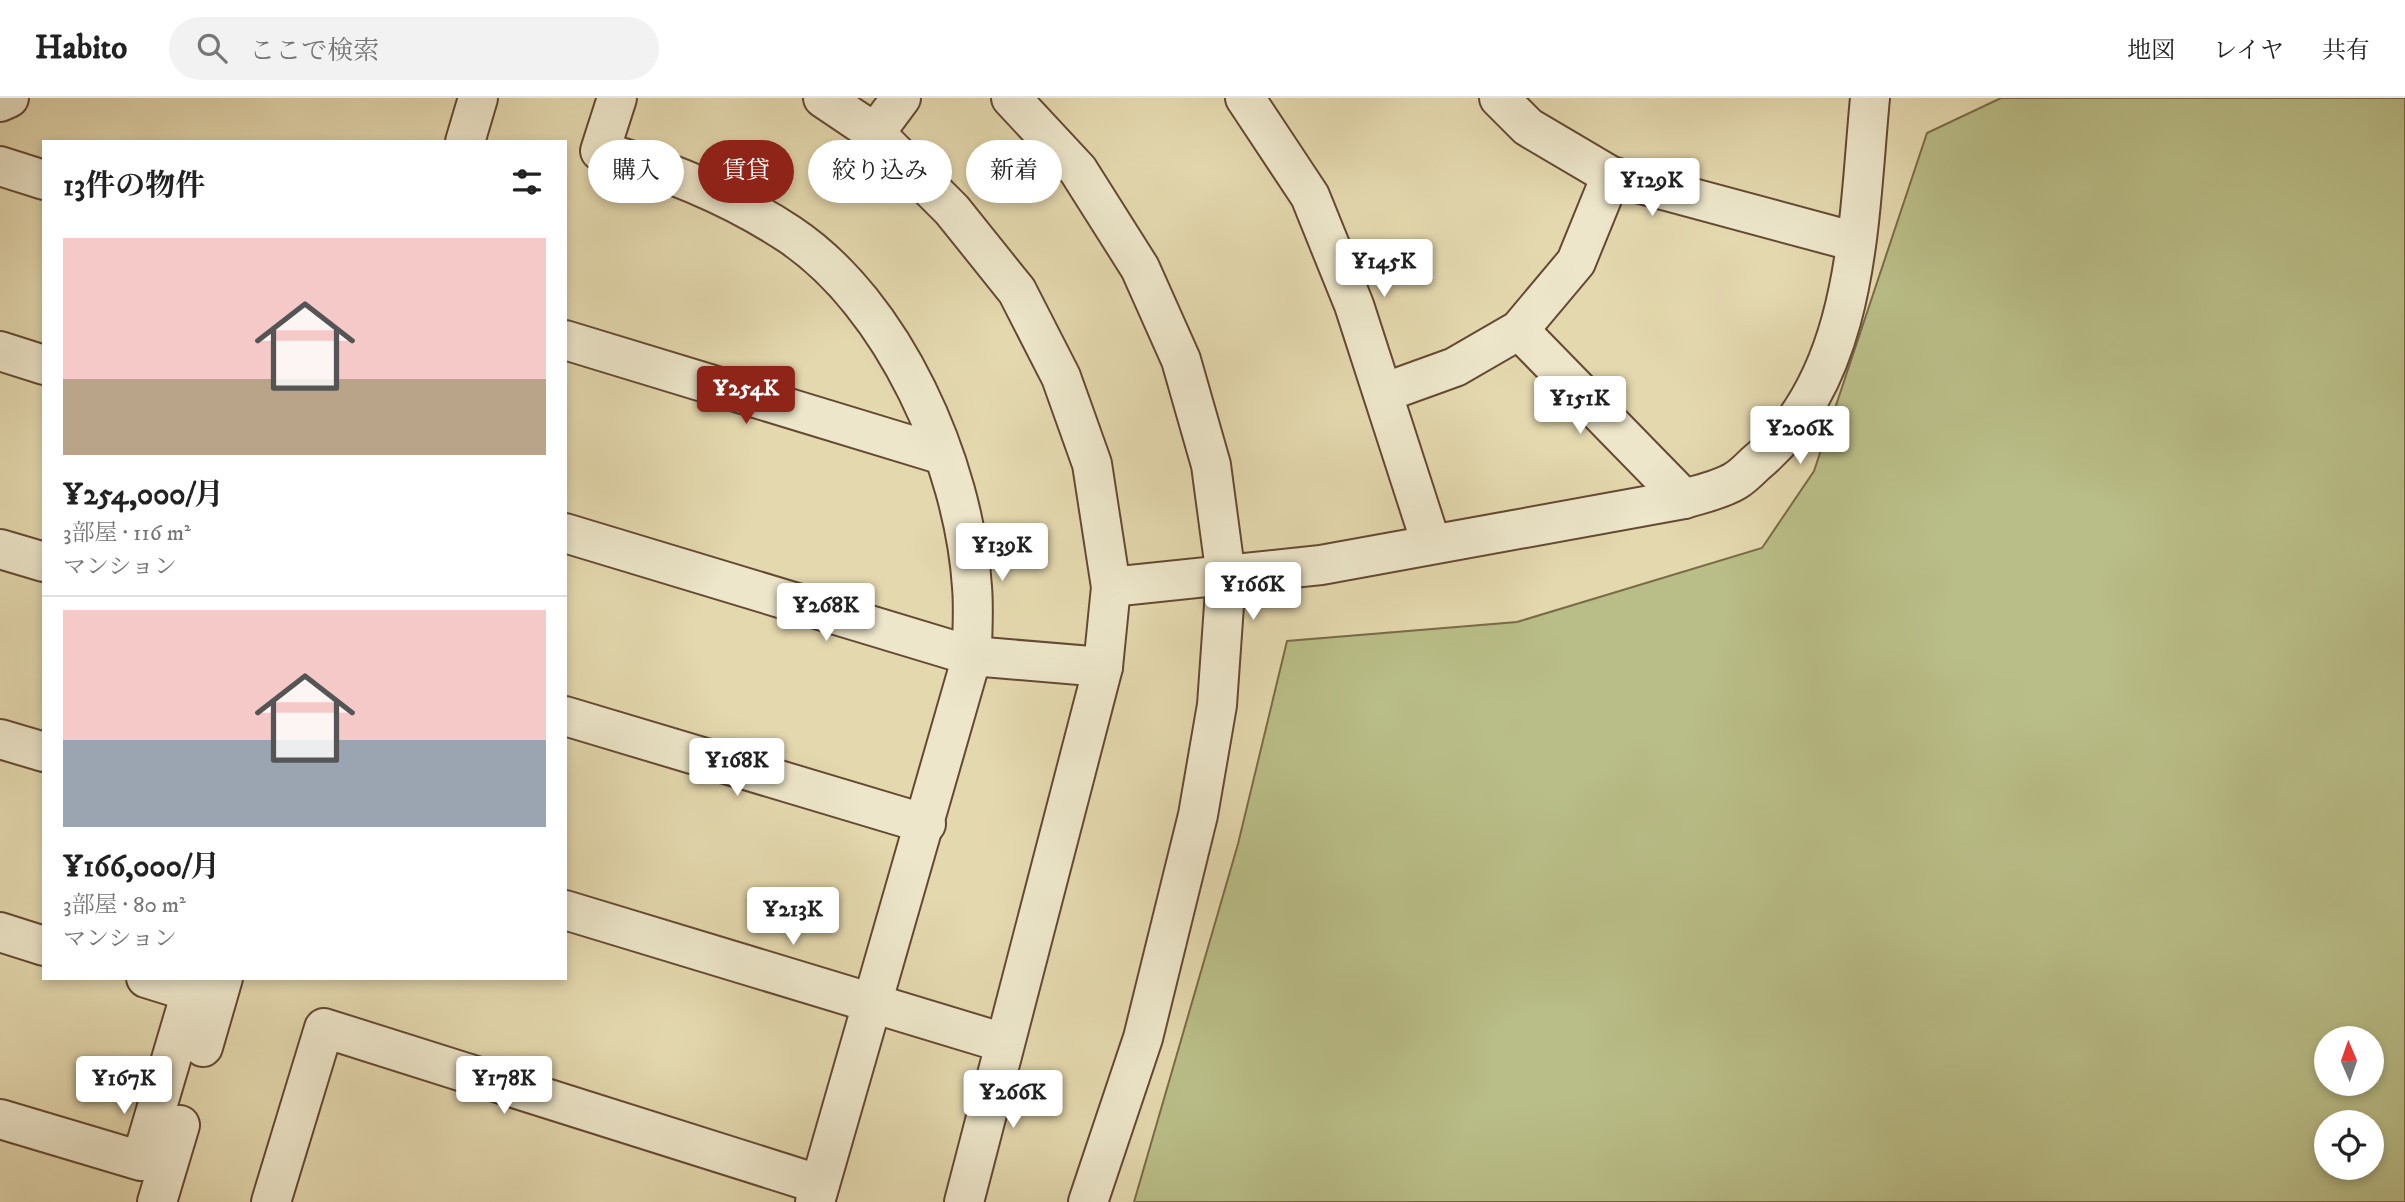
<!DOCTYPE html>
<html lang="ja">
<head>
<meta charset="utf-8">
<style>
  body { margin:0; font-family:"IM FELL DW Pica","Noto Serif JP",serif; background:#f2f2f2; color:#222; height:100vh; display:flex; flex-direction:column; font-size:26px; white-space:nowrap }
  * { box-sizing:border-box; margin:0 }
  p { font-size:23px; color:#767676 }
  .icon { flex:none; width:38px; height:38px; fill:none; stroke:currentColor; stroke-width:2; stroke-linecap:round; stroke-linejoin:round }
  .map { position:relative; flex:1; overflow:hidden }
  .panel { position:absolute; left:42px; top:42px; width:525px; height:840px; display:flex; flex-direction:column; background:#fff; border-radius:0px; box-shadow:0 4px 10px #0003 }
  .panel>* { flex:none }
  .hud { position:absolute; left:588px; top:42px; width:665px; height:63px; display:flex; gap:14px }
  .needle { width:46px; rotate:358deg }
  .buttons { position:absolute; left:2314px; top:928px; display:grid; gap:14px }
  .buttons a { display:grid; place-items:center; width:70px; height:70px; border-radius:50%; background:#fff; box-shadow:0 4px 10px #0003; font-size:35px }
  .price { position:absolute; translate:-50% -60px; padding:0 16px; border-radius:7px; background:#fff; color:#222; font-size:23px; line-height:46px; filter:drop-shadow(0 2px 4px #0008) }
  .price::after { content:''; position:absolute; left:50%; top:42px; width:21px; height:16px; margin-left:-10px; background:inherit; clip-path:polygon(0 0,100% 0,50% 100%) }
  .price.current { background:#8f2418; color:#fff }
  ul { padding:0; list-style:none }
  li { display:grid; align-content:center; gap:14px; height:371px; padding:0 21px }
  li+li { border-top:2px solid #e0e0e0 }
  li span { display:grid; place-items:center; height:217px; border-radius:0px; color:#555 }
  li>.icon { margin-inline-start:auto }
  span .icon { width:126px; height:126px; fill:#fffc; stroke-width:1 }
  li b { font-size:30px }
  h2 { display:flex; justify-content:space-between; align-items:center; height:84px; padding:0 21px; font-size:30px }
  .tag { padding:0 24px; border-radius:32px; background:#fff; box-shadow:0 4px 10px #0003; font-size:24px; line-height:63px }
  .tag.current { background:#8f2418; color:#fff }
  header { display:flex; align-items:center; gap:42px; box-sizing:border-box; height:98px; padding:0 35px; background:#fff; border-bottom:2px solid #e0e0e0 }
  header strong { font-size:33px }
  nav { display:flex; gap:38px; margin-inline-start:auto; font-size:24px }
  .search { width:490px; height:63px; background:#f2f2f2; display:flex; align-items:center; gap:18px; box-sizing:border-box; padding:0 24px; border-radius:38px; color:#767676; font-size:26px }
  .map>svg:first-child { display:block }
  .green { fill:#b9bd87; stroke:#7a6b48; stroke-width:2; fill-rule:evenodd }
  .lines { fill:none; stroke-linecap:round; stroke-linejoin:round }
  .minor-casing { stroke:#654932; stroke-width:42 }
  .minor { stroke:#ede6ca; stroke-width:38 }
</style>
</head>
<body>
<header>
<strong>Habito</strong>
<div class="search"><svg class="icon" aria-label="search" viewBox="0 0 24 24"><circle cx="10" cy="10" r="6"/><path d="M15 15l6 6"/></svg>ここで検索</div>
<nav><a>地図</a><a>レイヤ</a><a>共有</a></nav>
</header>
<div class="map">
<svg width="2405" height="1104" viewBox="0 0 2405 1104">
  <rect width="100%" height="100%" fill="#e4d8ae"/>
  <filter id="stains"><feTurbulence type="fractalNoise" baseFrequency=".00286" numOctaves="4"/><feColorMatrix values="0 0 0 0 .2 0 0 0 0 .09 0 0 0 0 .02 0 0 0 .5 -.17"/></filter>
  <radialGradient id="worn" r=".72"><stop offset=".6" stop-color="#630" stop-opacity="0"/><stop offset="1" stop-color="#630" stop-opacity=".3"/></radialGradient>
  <!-- green -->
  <path class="green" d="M 2001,0 L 2405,0 L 2405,1104 L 1134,1104 L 1238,746 L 1287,543 L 1517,524 L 1762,450 L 1814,373 L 1927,35 ZM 2326,940 L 2371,940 L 2371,985 L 2326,985 ZM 2326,1024 L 2371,1024 L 2371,1069 L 2326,1069 Z"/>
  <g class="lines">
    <!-- minor casing -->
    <g class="minor-casing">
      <g id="minor">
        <path d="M 617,0 L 600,53 C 667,72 730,97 789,136 C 894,206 964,365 972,489 C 974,511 972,535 972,558 L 815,1104"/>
        <path d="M 823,0 L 875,35 L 952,112 L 1017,193 L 1061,279 L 1092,366 L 1111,489 L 1103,569 L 964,1104"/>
        <path d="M 1011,0 L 1078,72 L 1140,170 L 1181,262 L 1211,367 L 1226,479 L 1217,607 L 1198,717 L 1143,940 L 1088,1104"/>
        <path d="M 1245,0 L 1310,98 L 1354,207 L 1431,445"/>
        <path d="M 1499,0 L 1528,29 L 1611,78 L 1856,144"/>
        <path d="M 0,4 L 9,0"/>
        <path d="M 875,35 L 901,0"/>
        <path d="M 465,44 L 478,0"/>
        <path d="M 0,68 L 44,82"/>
        <path d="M 1519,232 L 1684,401"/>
        <path d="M 565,242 L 943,357"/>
        <path d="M 0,253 L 44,267"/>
        <path d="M 1383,295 L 1455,269 L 1519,232 L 1576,164 L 1611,78"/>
        <path d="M 565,435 L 972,558 L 1103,569"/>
        <path d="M 0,451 L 44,464"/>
        <path d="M 1111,489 L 1321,467 L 1684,401 C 1700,396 1720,392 1735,383 C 1742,379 1749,372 1755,366 C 1860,280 1858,124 1870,0"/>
        <path d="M 565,618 L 926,726"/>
        <path d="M 0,641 L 44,654"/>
        <path d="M 565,812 L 1004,945"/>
        <path d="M 0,834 L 44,848"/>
        <path d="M 203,949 L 223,880"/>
        <path d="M 0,1021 L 141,1063 L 191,894 L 146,880"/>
        <path d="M 157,1104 L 180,1027"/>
        <path d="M 271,1104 L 324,930 L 818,1086"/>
      </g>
    </g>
    <!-- minor -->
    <use href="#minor" class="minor"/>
  </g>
  <rect width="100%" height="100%" filter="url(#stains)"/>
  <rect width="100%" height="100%" fill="url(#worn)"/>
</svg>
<div class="buttons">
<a><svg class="needle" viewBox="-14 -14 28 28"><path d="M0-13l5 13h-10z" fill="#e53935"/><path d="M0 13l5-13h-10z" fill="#767676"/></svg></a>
<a><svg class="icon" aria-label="locate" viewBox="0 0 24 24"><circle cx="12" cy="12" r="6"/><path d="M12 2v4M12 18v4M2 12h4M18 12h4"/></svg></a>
</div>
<b class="price" style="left:1652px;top:120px">¥129K</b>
<b class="price" style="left:1384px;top:201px">¥145K</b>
<b class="price current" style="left:746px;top:328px">¥254K</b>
<b class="price" style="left:1580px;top:338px">¥151K</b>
<b class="price" style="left:1800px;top:368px">¥206K</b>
<b class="price" style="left:1002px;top:485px">¥139K</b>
<b class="price" style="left:1253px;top:524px">¥166K</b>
<b class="price" style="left:826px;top:545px">¥268K</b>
<b class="price" style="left:737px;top:700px">¥168K</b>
<b class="price" style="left:793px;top:849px">¥213K</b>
<b class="price" style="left:124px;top:1018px">¥167K</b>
<b class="price" style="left:504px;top:1018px">¥178K</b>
<b class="price" style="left:1013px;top:1032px">¥266K</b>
<div class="hud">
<a class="tag">購入</a>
<a class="tag current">賃貸</a>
<a class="tag">絞り込み</a>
<a class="tag">新着</a>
</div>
<section class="panel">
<h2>13件の物件<svg class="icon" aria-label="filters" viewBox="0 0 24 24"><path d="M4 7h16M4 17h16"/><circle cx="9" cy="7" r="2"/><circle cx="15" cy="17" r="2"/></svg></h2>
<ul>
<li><span style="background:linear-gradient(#f6c9c9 65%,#b9a48a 0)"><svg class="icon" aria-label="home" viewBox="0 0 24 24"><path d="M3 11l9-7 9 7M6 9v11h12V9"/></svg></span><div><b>¥254,000/月</b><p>3部屋 · 116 m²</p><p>マンション</p></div></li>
<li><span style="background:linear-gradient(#f6c9c9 60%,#9aa5b1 0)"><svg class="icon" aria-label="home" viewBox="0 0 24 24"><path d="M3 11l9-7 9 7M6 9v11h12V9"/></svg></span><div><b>¥166,000/月</b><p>3部屋 · 80 m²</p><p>マンション</p></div></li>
</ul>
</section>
</div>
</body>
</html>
